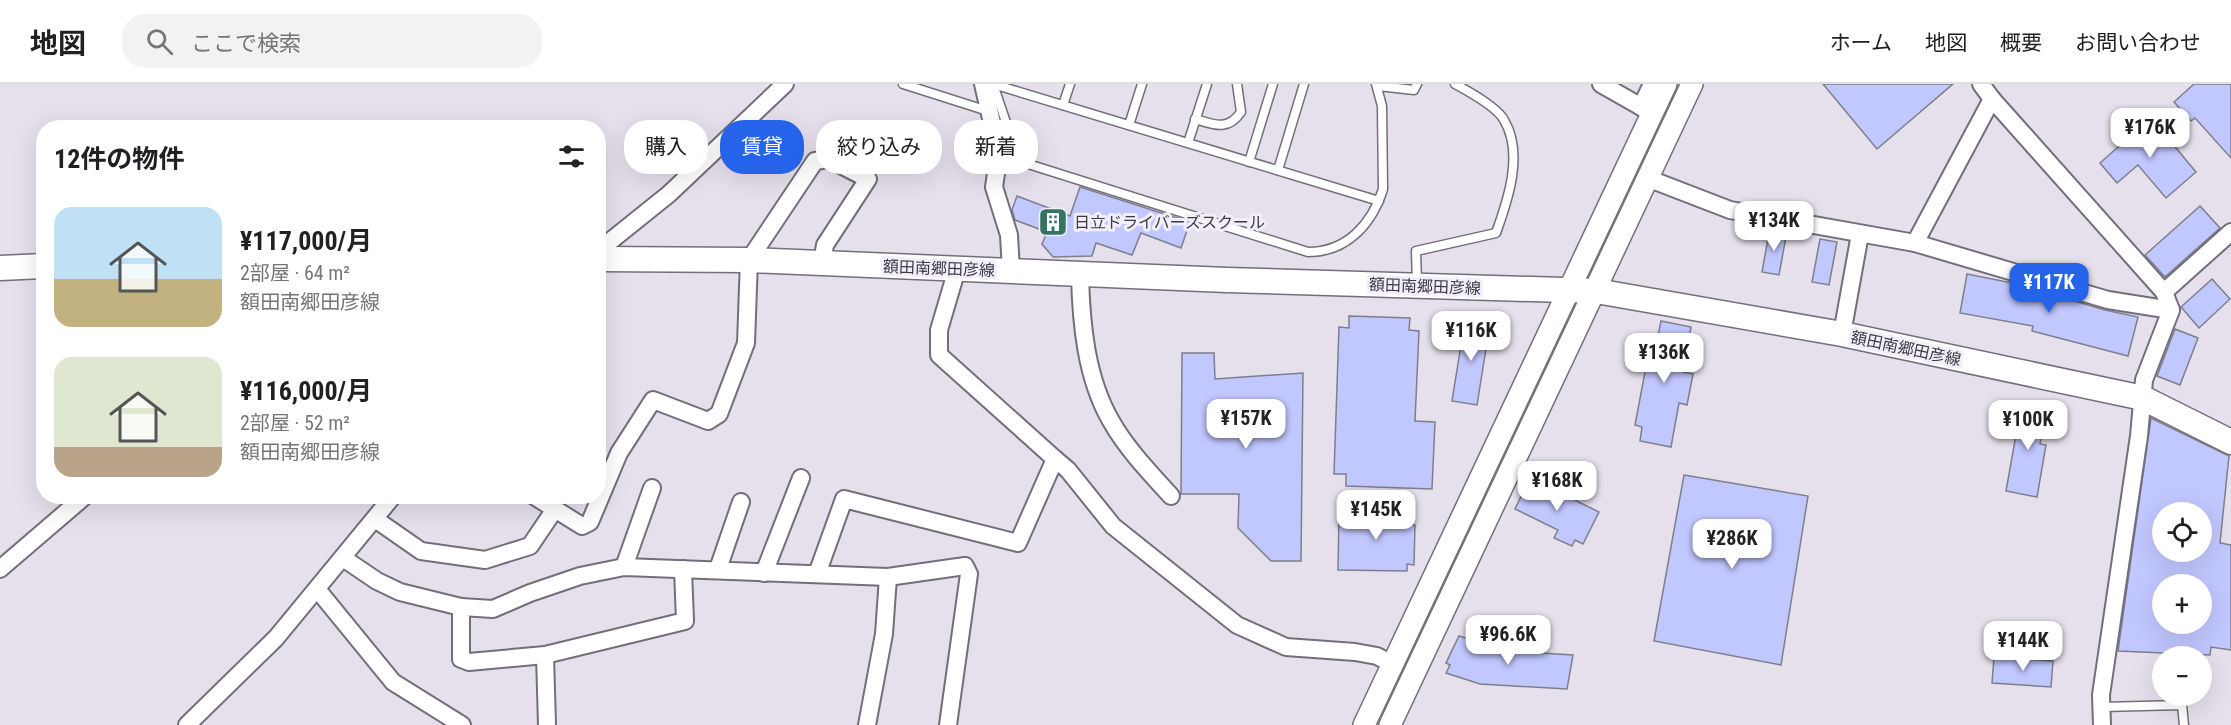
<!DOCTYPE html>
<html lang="ja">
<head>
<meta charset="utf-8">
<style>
  body { margin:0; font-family:"Roboto Condensed","Noto Sans JP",sans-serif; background:#f2f2f2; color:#202124; height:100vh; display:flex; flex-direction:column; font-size:22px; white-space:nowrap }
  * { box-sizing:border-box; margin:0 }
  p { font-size:20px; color:#757577 }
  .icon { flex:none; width:33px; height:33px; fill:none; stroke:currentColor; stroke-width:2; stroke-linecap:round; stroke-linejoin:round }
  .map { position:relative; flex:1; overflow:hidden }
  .side { position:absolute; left:36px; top:36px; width:570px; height:384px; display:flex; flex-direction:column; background:#fff; border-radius:24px; box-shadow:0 6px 24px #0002 }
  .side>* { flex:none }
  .top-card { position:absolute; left:624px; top:36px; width:570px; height:54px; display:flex; gap:12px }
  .tools { position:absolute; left:2152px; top:418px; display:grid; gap:12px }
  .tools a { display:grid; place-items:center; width:60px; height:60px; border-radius:50%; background:#fff; box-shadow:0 6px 24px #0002; font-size:30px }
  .price { position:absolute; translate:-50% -51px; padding:0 14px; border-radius:12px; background:#fff; color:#222; font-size:20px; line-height:39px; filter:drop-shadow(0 2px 3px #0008) }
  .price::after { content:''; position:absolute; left:50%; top:36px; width:18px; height:14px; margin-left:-9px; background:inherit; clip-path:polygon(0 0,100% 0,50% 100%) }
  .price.selected { background:#2563eb; color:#fff }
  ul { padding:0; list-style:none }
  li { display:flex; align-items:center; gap:18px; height:150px; padding:0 18px }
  li span { display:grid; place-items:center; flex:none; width:168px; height:120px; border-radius:18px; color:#555 }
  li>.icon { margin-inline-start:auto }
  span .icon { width:72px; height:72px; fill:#fffc; stroke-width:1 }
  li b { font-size:26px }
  h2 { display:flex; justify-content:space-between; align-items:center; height:72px; padding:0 18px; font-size:26px }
  .chip { padding:0 21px; border-radius:24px; background:#fff; box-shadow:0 6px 24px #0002; font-size:21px; line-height:54px }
  .chip.selected { background:#2563eb; color:#fff }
  header { display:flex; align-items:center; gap:36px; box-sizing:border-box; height:84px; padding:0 30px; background:#fff; border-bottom:2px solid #e0e0e0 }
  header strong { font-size:28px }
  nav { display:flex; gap:33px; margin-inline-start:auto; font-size:21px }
  .search { width:420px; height:54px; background:#f2f2f2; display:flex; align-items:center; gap:15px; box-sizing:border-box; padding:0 21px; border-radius:24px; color:#757577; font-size:22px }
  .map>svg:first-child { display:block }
  .building { fill:#c1c7ff; stroke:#7d7f8a; stroke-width:1.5; fill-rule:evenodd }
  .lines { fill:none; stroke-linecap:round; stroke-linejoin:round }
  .service-casing { stroke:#736e79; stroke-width:11 }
  .minor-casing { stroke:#736e79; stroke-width:20 }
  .tertiary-casing { stroke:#736e79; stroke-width:24 }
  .secondary-casing { stroke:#736e79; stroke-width:27 }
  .service { stroke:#fff; stroke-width:8 }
  .minor { stroke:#fff; stroke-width:16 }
  .tertiary { stroke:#fff; stroke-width:21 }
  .secondary { stroke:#fff; stroke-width:24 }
  .labels { text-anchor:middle; stroke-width:6; stroke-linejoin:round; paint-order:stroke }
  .poi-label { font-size:16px; fill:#3d3b40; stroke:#f3eefb; text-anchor:start }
  .street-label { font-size:16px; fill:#3d3b40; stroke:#f3eefb }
</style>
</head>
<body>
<header>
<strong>地図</strong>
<div class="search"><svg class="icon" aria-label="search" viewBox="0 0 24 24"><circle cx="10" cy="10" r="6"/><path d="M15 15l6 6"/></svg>ここで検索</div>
<nav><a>ホーム</a><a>地図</a><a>概要</a><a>お問い合わせ</a></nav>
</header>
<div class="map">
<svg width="2231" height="641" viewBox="0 0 2231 641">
  <rect width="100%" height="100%" fill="#e6e0ed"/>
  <!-- building -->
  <g class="building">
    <path d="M 1823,0 L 1953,0 L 1877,65 Z"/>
    <path d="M 2194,0 L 2231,0 L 2231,74 L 2195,34 L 2191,37 L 2174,18 Z"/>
    <path d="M 2151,34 L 2196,88 L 2166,114 L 2138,81 L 2117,99 L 2100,79 Z"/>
    <path d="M 1080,103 L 1190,138 L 1181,164 L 1141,149 L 1132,171 L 1096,159 L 1092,172 L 1053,173 L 1042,160 L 1047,148 L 1015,136 L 1012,126 L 1017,112 L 1070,132 Z"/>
    <path d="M 2200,122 L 2220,144 L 2165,193 L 2145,171 Z"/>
    <path d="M 1770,144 L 1787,147 L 1779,191 L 1762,188 Z"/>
    <path d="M 1820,155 L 1837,158 L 1829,201 L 1812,198 Z"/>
    <path d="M 1967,190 L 2012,199 L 2105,226 L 2138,233 L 2128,272 L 2032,247 L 2033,242 L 1960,229 Z"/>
    <path d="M 2212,195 L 2230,215 L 2199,244 L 2181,223 Z"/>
    <path d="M 1349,232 L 1410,234 L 1409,246 L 1419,247 L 1415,337 L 1435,338 L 1432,405 L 1346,402 L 1346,390 L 1334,390 L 1339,243 L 1349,244 Z"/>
    <path d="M 1465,236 L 1490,240 L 1477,321 L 1452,317 Z"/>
    <path d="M 1661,237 L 1691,243 L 1683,288 L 1693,290 L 1687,321 L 1679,319 L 1671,363 L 1640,357 L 1642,343 L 1635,341 L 1652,251 L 1658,252 Z"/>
    <path d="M 2175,245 L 2198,254 L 2180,301 L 2157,292 Z"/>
    <path d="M 1182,269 L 1214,269 L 1215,295 L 1303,289 L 1301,477 L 1271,477 L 1238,444 L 1239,410 L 1181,410 Z"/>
    <path d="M 2022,317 L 2047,322 L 2040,360 L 2046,361 L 2037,413 L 2006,407 Z"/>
    <path d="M 2151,334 L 2229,372 L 2220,459 L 2231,461 L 2231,566 L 2211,563 L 2210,571 L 2118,567 ZM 2163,429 L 2202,429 L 2202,468 L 2163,468 ZM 2163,501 L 2202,501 L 2202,540 L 2163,540 Z"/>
    <path d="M 1684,391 L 1808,412 L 1781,581 L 1654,557 Z"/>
    <path d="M 1530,394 L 1599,428 L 1583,460 L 1575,456 L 1572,462 L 1554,454 L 1558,446 L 1515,425 Z"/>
    <path d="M 1339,427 L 1411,429 L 1411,441 L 1415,441 L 1414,481 L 1407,480 L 1407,487 L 1338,486 Z"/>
    <path d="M 1459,552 L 1508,567 L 1573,571 L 1567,605 L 1480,600 L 1446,589 L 1450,581 L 1446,579 Z"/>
    <path d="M 1994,573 L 2053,577 L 2051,603 L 1992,599 Z"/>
  </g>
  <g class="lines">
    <!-- service casing -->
    <g class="service-casing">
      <g id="service">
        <path d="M 903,0 L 991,28"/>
        <path d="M 993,0 L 1014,62 L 1028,80 L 1308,168 C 1347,168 1372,140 1383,105 L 1382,22 L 1376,0"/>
        <path d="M 993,0 L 1379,117"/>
        <path d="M 1378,2 L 1414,6 L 1417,0"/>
        <path d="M 1063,21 L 1070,0"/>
        <path d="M 1195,35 C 1215,41 1228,47 1241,28 L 1237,0"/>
        <path d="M 1129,41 L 1142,0"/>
        <path d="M 1188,59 L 1207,0"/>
        <path d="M 1249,78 L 1273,0"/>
        <path d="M 1278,86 L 1304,0"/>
        <path d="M 1417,199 L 1416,167 L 1496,149 C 1508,116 1524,69 1504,36 C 1497,23 1468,7 1455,0"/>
        <path d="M 2102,623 L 2182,621 L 2184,641"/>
      </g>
    </g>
    <!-- minor casing -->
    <g class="minor-casing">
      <g id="minor">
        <path d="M 983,0 L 999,69 L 994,103 L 1009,151 L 1011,187"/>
        <path d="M 1601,0 L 1652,29"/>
        <path d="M 1981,0 L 1992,15"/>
        <path d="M 1641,23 L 1652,0"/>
        <path d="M 1647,94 L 1730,126 L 1915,159 L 2108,216 L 2171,226"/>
        <path d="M 1915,159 L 1992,15 L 2164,208"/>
        <path d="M 598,167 L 669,110 L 785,0"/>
        <path d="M 1080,190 C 1081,239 1086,294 1111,337 C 1126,364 1150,389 1171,412"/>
        <path d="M 1842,250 L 1860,150"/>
        <path d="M 1055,375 L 1068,386 L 1113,442 L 1237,541 L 1286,563 L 1355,568 L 1377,572 L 1392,580"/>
        <path d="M 534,412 L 582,442 L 590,438 L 619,369 L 653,316 L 708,337 L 719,330 L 746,259 L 749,176 L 815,77 L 829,75 L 868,95 L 825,161 L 822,179"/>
        <path d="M 375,435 L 421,467 L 485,476 L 530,462 L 555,425"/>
        <path d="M 343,474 L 377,497 L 400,508 L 461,523 L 493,525 L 530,509 L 580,492 L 624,483 L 888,493 L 965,482 L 969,490 L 948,641"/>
        <path d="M 624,483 L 652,404"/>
        <path d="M 0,485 L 85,412"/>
        <path d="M 718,485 L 741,418"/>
        <path d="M 764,489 L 801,394"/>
        <path d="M 817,490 L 844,415 L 1018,459 L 1055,375 L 939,271 L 939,246 L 957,185"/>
        <path d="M 317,505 L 393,598 L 462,641"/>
        <path d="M 461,523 L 461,575 L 469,578 L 545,571 L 685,537 L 683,485"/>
        <path d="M 545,571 L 547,641"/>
        <path d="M 187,641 L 276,554 L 393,412"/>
        <path d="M 867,641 L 884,550 L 888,493"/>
        <path d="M 2102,641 L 2101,611 L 2139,352 L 2144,296 L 2171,226 L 2164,208 L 2231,148"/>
      </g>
    </g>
    <!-- tertiary casing -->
    <g class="tertiary-casing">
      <g id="tertiary">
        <path d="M 1364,641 L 1666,0"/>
        <path d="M 1390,641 L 1692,0"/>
      </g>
    </g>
    <!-- secondary casing -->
    <g class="secondary-casing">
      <g id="secondary">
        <path d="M 598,175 L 749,176 L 1227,196 L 1596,207 L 1842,250 L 2143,314 L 2231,358"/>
        <path d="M 0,184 L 44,182"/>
      </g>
    </g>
    <!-- service -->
    <use href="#service" class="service"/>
    <!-- minor -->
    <use href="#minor" class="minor"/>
    <!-- tertiary -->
    <use href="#tertiary" class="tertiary"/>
    <!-- secondary -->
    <use href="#secondary" class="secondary"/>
  </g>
  <!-- icons -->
  <defs>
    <g id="building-square" transform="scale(1.5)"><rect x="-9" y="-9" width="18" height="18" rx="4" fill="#347463" stroke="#f3eefb"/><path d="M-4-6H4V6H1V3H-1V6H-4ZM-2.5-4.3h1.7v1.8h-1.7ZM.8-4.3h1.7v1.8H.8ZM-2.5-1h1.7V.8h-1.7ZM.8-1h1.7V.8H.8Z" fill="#fff"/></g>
  </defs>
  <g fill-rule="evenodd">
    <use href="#building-square" x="1053" y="138"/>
  </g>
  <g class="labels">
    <!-- poi labels -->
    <g class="poi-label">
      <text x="1074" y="144">日立ドライバーズスクール</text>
    </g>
    <!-- street labels -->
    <g class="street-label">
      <text transform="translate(939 184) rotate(2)" y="6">額田南郷田彦線</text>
      <text transform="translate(1425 202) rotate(2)" y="6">額田南郷田彦線</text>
      <text transform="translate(1906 264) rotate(12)" y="6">額田南郷田彦線</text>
    </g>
  </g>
</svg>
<div class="tools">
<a><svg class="icon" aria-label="locate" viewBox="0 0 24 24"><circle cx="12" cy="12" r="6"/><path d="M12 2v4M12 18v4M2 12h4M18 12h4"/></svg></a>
<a>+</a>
<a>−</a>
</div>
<b class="price" style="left:2150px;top:75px">¥176K</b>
<b class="price" style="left:1774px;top:168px">¥134K</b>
<b class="price selected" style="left:2049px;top:230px">¥117K</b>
<b class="price" style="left:1471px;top:278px">¥116K</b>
<b class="price" style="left:1664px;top:300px">¥136K</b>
<b class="price" style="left:1246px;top:366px">¥157K</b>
<b class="price" style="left:2028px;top:367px">¥100K</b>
<b class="price" style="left:1557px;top:428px">¥168K</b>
<b class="price" style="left:1376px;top:457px">¥145K</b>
<b class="price" style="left:1732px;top:486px">¥286K</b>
<b class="price" style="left:1508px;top:582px">¥96.6K</b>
<b class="price" style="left:2023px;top:588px">¥144K</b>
<div class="top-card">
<a class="chip">購入</a>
<a class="chip selected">賃貸</a>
<a class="chip">絞り込み</a>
<a class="chip">新着</a>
</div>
<section class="side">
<h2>12件の物件<svg class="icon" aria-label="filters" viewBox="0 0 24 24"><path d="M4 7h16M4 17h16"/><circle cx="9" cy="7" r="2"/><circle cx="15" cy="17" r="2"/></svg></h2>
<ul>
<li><span style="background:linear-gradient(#bfe0f5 60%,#c2b280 0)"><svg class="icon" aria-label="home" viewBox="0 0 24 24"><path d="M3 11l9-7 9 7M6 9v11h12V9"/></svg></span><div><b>¥117,000/月</b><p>2部屋 · 64 m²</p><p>額田南郷田彦線</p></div></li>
<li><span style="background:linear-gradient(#dfe7d0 75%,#b9a48a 0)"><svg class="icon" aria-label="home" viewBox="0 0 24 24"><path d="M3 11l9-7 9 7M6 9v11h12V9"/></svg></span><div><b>¥116,000/月</b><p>2部屋 · 52 m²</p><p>額田南郷田彦線</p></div></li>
</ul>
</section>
</div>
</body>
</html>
